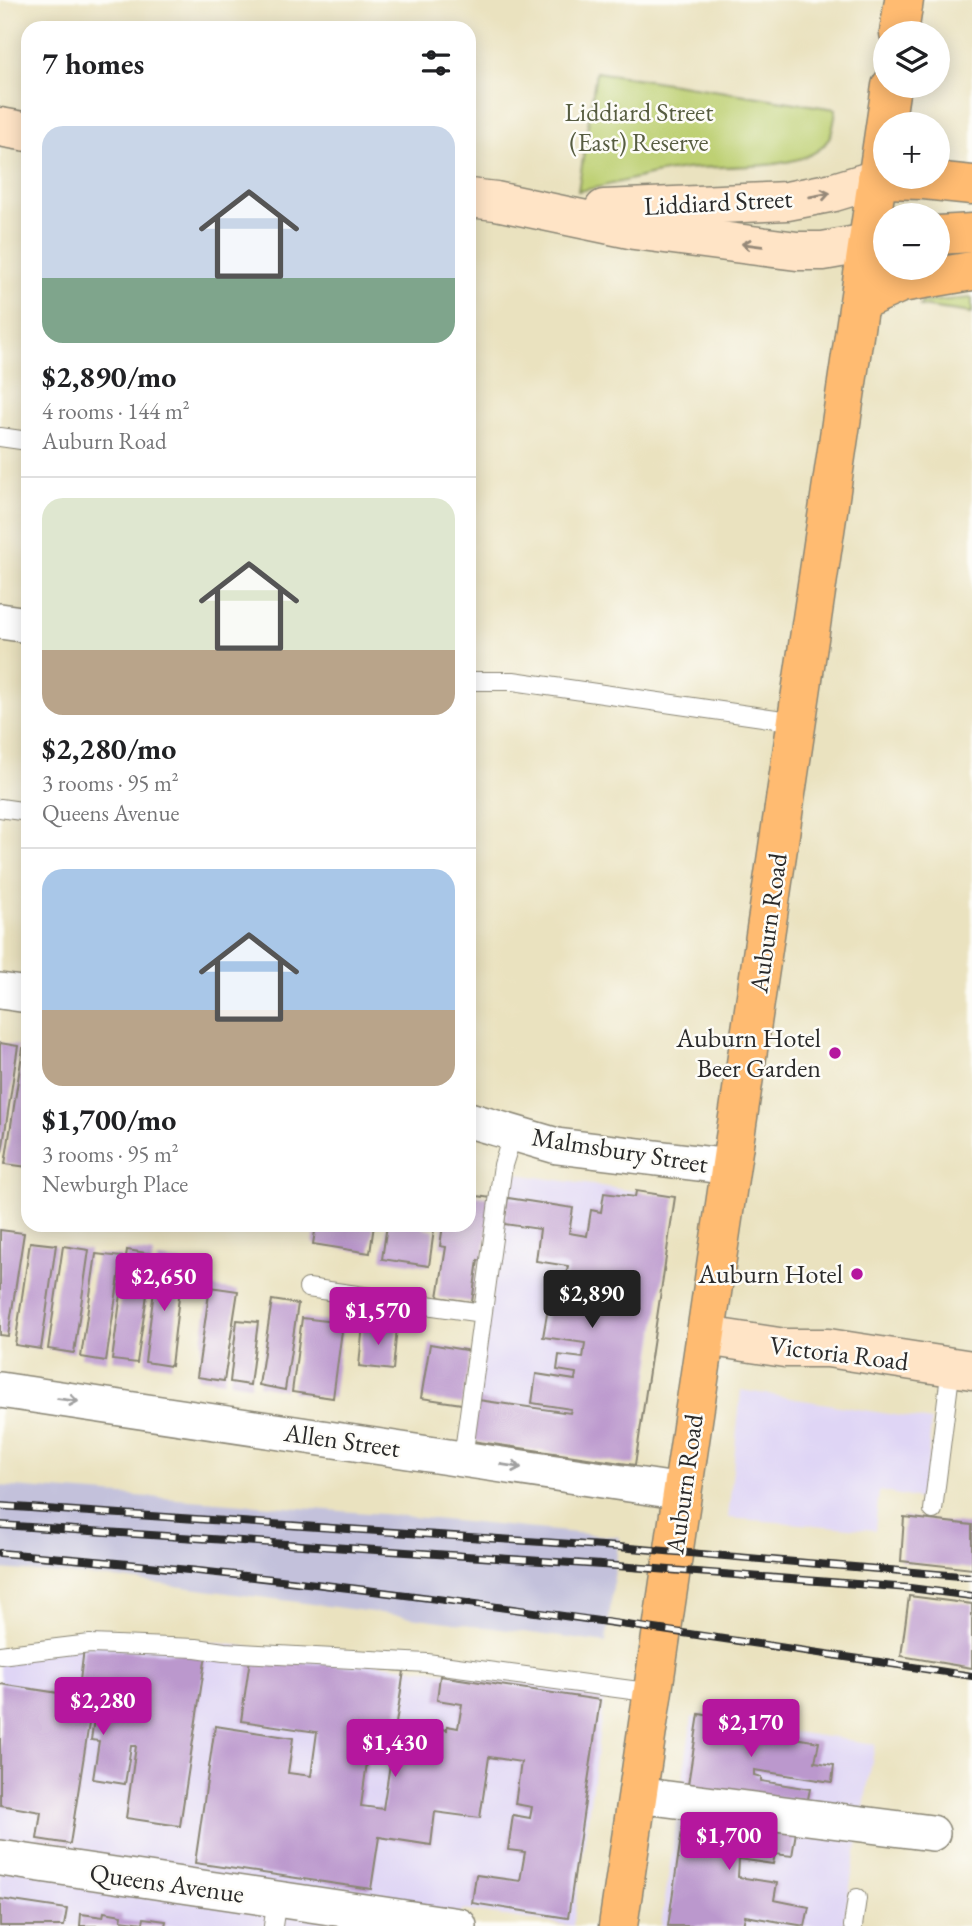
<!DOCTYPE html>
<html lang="en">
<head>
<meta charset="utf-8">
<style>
  body { margin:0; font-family:"EB Garamond",serif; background:#f6f6f6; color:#202124; height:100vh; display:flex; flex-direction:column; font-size:26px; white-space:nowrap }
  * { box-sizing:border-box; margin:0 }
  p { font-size:23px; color:#757577 }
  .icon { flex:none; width:38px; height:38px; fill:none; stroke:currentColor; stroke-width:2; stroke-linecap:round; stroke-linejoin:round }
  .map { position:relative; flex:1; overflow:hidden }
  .details { position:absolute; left:21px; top:21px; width:455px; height:1211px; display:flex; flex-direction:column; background:#fff; border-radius:21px; box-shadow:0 4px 18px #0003 }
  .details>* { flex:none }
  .controls { position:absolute; left:873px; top:21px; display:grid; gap:14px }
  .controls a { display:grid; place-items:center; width:77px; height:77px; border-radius:50%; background:#fff; box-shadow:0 4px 18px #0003; font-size:35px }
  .price { position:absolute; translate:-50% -60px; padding:0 16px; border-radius:7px; background:#b5179e; color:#fff; font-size:23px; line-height:46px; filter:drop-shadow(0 2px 4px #0008) }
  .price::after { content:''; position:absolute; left:50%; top:42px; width:21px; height:16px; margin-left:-10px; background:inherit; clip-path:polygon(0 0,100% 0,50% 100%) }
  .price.active { background:#222; color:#fff }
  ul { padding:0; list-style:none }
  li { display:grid; align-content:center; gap:14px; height:371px; padding:0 21px }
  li+li { border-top:2px solid #e0e0e0 }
  li span { display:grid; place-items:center; height:217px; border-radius:21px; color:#555 }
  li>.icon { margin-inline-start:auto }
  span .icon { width:126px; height:126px; fill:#fffc; stroke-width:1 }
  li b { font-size:30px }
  h2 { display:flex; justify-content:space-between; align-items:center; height:84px; padding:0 21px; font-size:30px }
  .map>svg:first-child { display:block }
  .built { fill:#dfd5f5 }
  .industrial { fill:#c3c1db }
  .green { fill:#bed073; stroke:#747e4f; stroke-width:2 }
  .building { fill:#bb98cd; fill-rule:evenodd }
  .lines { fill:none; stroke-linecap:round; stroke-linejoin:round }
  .lane-casing { stroke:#8a8675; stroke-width:20 }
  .street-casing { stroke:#8a8675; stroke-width:38 }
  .secondary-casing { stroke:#8a8675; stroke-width:41 }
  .primary-casing { stroke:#8a8675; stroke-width:41 }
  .lane { stroke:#fff; stroke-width:18 }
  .street { stroke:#fff; stroke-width:35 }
  .secondary { stroke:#ffe4c6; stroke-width:38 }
  .primary { stroke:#ffbb71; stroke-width:38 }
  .rail-casing { stroke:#2b2b2b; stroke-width:8 }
  .rail { stroke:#fdfcf7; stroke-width:5; stroke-dasharray:16; stroke-linecap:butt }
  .oneway { stroke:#958878 }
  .oneway2 { stroke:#a0a0a0 }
  .poi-dot { fill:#b5179e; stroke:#fdfcf7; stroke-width:2.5 }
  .labels { text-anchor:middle; stroke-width:5; stroke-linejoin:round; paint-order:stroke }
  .park-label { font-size:26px; fill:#575d41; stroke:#fdfcf7 }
  .street-label { font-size:26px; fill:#2b2b2b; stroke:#fdfcf7 }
  .poi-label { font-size:26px; fill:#2b2b2b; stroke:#fdfcf7; text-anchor:end }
</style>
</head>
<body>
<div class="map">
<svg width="972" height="1926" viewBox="0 0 972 1926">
  <rect width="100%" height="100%" fill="#fdfcf7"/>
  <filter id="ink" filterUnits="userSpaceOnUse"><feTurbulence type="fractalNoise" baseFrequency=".0143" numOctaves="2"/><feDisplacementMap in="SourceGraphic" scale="14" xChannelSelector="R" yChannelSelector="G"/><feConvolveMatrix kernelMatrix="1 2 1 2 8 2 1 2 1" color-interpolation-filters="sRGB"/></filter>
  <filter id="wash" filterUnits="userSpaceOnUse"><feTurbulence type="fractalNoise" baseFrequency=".00686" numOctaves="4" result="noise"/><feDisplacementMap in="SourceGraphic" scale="28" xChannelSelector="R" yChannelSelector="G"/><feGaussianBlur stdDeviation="1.57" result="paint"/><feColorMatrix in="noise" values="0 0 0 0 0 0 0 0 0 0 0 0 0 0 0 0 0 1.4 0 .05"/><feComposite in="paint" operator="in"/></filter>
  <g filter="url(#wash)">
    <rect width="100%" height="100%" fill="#eae2bf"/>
    <!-- built -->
    <g class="built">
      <path d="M 510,1173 L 675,1197 L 636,1462 L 471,1438 Z"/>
      <path d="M 741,1390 L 931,1421 L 925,1500 L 879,1491 L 875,1530 L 728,1518 Z"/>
      <path d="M 90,1627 L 605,1692 L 573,1926 L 463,1910 L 450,1926 L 0,1926 L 0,1660 Z"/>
      <path d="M 692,1717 L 875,1744 L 843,1926 L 661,1926 Z"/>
    </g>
    <!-- industrial -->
    <path class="industrial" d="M 0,1486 L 382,1514 L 619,1537 L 606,1643 L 123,1579 L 0,1569 Z"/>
    <!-- green -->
    <g class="green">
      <path d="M 596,72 L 836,109 C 834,126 832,141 817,151 C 784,172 717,164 678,170 C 644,174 612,186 578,191 Z"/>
      <path d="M 972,298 L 972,313 L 920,306 L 922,302 Z"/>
    </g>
    <g id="blocks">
      <!-- building -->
      <g class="building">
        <path d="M 0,1043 L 18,1046 L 2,1152 L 0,1152 Z"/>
        <path d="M 23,1048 L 28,1049 L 28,1167 L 5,1164 Z"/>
        <path d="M 636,1191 L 675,1197 L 635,1465 L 472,1441 L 478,1400 L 570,1413 L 571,1409 L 532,1403 L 536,1374 L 575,1380 L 576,1373 L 557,1370 L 559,1355 L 583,1358 L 585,1343 L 543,1337 L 550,1296 L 612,1305 L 614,1297 L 564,1290 L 568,1266 L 536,1261 L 540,1229 L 504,1224 L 508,1198 L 573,1208 L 569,1233 L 587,1236 L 591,1210 L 601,1212 L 604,1193 L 635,1197 Z"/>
        <path d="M 469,1195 L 492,1198 L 483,1261 L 478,1260 L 472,1302 L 438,1297 L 446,1247 L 440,1246 L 443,1225 L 469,1225 Z"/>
        <path d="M 316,1225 L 374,1225 L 370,1253 L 313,1244 Z"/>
        <path d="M 387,1225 L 423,1225 L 423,1228 L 434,1230 L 429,1266 L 382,1259 Z"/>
        <path d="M 0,1230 L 24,1233 L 8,1336 L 0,1335 Z"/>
        <path d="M 30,1242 L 56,1245 L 41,1349 L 15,1345 Z"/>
        <path d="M 63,1246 L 89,1250 L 74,1353 L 48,1349 Z"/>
        <path d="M 127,1250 L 153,1254 L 137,1363 L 112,1360 Z"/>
        <path d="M 96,1254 L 122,1257 L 106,1361 L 81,1357 Z"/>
        <path d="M 158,1259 L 183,1262 L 171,1366 L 145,1362 Z"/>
        <path d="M 210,1287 L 238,1291 L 224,1381 L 197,1377 Z"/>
        <path d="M 272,1300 L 298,1304 L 285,1390 L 259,1385 Z"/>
        <path d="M 302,1318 L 343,1323 L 333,1398 L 292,1392 Z"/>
        <path d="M 237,1320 L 258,1322 L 250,1385 L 230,1382 Z"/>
        <path d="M 363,1324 L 397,1327 L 393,1370 L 359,1366 Z"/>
        <path d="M 430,1344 L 471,1351 L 462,1404 L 421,1398 Z"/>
        <path d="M 904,1517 L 972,1525 L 972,1569 L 901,1561 Z"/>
        <path d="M 909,1596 L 972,1604 L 972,1668 L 901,1656 Z"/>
        <path d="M 84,1649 L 206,1655 L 180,1826 L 126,1818 L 136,1746 L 131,1746 L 125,1784 L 93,1779 L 99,1741 L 91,1740 L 97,1698 L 93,1698 L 70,1844 L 37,1839 L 41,1812 L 0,1805 L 0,1684 L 78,1696 Z"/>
        <path d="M 250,1659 L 404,1671 L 393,1743 L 409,1746 L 410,1738 L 416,1739 L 418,1725 L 447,1730 L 447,1726 L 458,1728 L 462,1704 L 437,1700 L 440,1676 L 600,1700 L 568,1918 L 472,1903 L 476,1875 L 520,1881 L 525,1852 L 508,1850 L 513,1815 L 530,1818 L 532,1807 L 515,1804 L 521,1762 L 489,1757 L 480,1818 L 435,1812 L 431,1845 L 379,1837 L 371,1889 L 195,1863 L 215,1726 L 293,1738 L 288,1773 L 311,1776 L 317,1732 L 241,1721 ZM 368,1755 L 391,1758 L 383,1809 L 361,1806 Z"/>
        <path d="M 699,1714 L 777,1726 L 776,1735 L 819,1742 L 815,1762 L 834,1765 L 832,1782 L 754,1770 L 754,1775 L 761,1777 L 761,1781 L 810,1789 L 808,1799 L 687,1791 Z"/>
        <path d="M 685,1810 L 797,1826 L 792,1856 L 775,1854 L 773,1864 L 739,1859 L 738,1877 L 777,1883 L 774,1900 L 809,1907 L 805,1926 L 745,1916 L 743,1926 L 668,1926 Z"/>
        <path d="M 0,1899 L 67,1909 L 64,1926 L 0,1926 Z"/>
        <path d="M 104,1912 L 122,1915 L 121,1920 L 143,1923 L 144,1918 L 166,1921 L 165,1926 L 80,1926 L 81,1914 L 103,1917 Z"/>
      </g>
    </g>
  </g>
  <g filter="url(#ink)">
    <use href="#blocks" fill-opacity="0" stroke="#8a8675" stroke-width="2"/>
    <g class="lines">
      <!-- lane casing -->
      <g class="lane-casing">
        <g id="lane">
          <path d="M 0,437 L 28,441"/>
          <path d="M 469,681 L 513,681 L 797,722"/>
          <path d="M 0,808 L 28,812"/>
          <path d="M 308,1288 L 482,1313"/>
          <path d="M 463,1458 L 503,1165 L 513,1133"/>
          <path d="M 933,1510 L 951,1367"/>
          <path d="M 0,1655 L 90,1644 L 196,1648 L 224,1652 L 427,1663 L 654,1693"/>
          <path d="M 273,1926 L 277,1899"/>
          <path d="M 853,1926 L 857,1898"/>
        </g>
      </g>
      <!-- street casing -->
      <g class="street-casing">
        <g id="street">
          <path d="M 0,621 L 28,625"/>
          <path d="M 0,991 L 28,995"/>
          <path d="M 469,1120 L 557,1146 L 731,1167"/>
          <path d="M 0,1390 L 683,1492"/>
          <path d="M 637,1795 L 932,1833"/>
          <path d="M 0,1858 L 459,1926"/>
        </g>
      </g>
      <!-- secondary casing -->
      <g class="secondary-casing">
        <g id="secondary">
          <path d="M 0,127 L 28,132"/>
          <path d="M 469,198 L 496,201 L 634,230 L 797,251 L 823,251 L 868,243"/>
          <path d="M 604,209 L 787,201 L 834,192 L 877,179"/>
          <path d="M 706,1336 L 785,1348 L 828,1348 L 972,1370"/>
        </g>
      </g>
      <!-- primary casing -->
      <g class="primary-casing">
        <g id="primary">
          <path d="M 899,33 L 904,0"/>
          <path d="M 877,179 L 924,180 L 972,185"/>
          <path d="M 938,235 L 972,233"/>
          <path d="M 860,301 L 901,283 L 972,271"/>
          <path d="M 618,1926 L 891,86"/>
        </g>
      </g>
      <!-- lane -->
      <use href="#lane" class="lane"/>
      <!-- street -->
      <use href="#street" class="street"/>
      <!-- secondary -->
      <use href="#secondary" class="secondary"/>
      <!-- primary -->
      <use href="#primary" class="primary"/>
      <!-- rail casing -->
      <g class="rail-casing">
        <g id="rail">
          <path d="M 0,1506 L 618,1547 L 972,1577"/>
          <path d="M 0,1525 L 617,1566 L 910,1588 L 972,1596"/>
          <path d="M 0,1553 C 327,1578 648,1627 972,1676"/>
        </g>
      </g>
      <!-- rail -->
      <use href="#rail" class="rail"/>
    </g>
    <!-- one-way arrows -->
    <defs><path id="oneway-shaft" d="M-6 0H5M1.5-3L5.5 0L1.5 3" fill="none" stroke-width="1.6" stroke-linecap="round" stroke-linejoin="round" transform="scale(1.75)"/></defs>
    <g class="oneway">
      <use href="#oneway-shaft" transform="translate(820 195) rotate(-10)"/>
      <use href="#oneway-shaft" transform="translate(752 245) rotate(-172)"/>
    </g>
    <g class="oneway2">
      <use href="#oneway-shaft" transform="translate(68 1400) rotate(8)"/>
      <use href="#oneway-shaft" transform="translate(511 1466) rotate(9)"/>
    </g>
  </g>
  <!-- markers -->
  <g class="poi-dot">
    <circle cx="835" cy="1053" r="7"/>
    <circle cx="857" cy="1274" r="7"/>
  </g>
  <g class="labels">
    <!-- park labels -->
    <g class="park-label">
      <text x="639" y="121">Liddiard Street<tspan x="639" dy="30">(East) Reserve</tspan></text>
    </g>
    <!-- street labels -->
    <g class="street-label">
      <text transform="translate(718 202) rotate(-3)" y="9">Liddiard Street</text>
      <text transform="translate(768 923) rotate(-82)" y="9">Auburn Road</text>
      <text transform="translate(620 1150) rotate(9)" y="9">Malmsbury Street</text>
      <text transform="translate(839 1353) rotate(7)" y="9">Victoria Road</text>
      <text transform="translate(342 1440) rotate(8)" y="9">Allen Street</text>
      <text transform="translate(684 1484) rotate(-82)" y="9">Auburn Road</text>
      <text transform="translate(167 1883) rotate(8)" y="9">Queens Avenue</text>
    </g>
    <!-- poi labels -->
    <g class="poi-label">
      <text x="821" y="1047">Auburn Hotel<tspan x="821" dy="30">Beer Garden</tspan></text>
      <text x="843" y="1283">Auburn Hotel</text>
    </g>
  </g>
</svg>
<div class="controls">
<a><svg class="icon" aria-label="layers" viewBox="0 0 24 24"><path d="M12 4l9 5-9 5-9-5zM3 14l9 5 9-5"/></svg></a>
<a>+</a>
<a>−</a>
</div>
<b class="price" style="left:164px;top:1313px">$2,650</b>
<b class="price active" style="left:592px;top:1330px">$2,890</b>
<b class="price" style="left:378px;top:1347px">$1,570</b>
<b class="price" style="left:103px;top:1737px">$2,280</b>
<b class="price" style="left:751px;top:1759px">$2,170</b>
<b class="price" style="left:395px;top:1779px">$1,430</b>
<b class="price" style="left:729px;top:1872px">$1,700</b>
<section class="details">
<h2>7 homes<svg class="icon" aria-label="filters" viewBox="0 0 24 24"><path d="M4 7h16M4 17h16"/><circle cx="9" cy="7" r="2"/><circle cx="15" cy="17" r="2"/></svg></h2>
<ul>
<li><span style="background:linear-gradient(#c9d6e8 70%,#7fa58c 0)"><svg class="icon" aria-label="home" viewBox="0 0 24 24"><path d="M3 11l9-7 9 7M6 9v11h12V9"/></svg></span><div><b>$2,890/mo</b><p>4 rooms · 144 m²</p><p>Auburn Road</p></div></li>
<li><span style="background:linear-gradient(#dfe7d0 70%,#b9a48a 0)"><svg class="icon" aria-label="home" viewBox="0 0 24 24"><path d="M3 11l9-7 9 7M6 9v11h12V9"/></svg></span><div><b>$2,280/mo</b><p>3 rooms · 95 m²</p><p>Queens Avenue</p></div></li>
<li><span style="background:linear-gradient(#a9c7e8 65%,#b9a48a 0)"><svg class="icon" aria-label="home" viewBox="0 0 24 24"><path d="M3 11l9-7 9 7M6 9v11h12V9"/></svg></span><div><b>$1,700/mo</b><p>3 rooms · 95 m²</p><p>Newburgh Place</p></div></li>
</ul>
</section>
</div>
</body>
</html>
